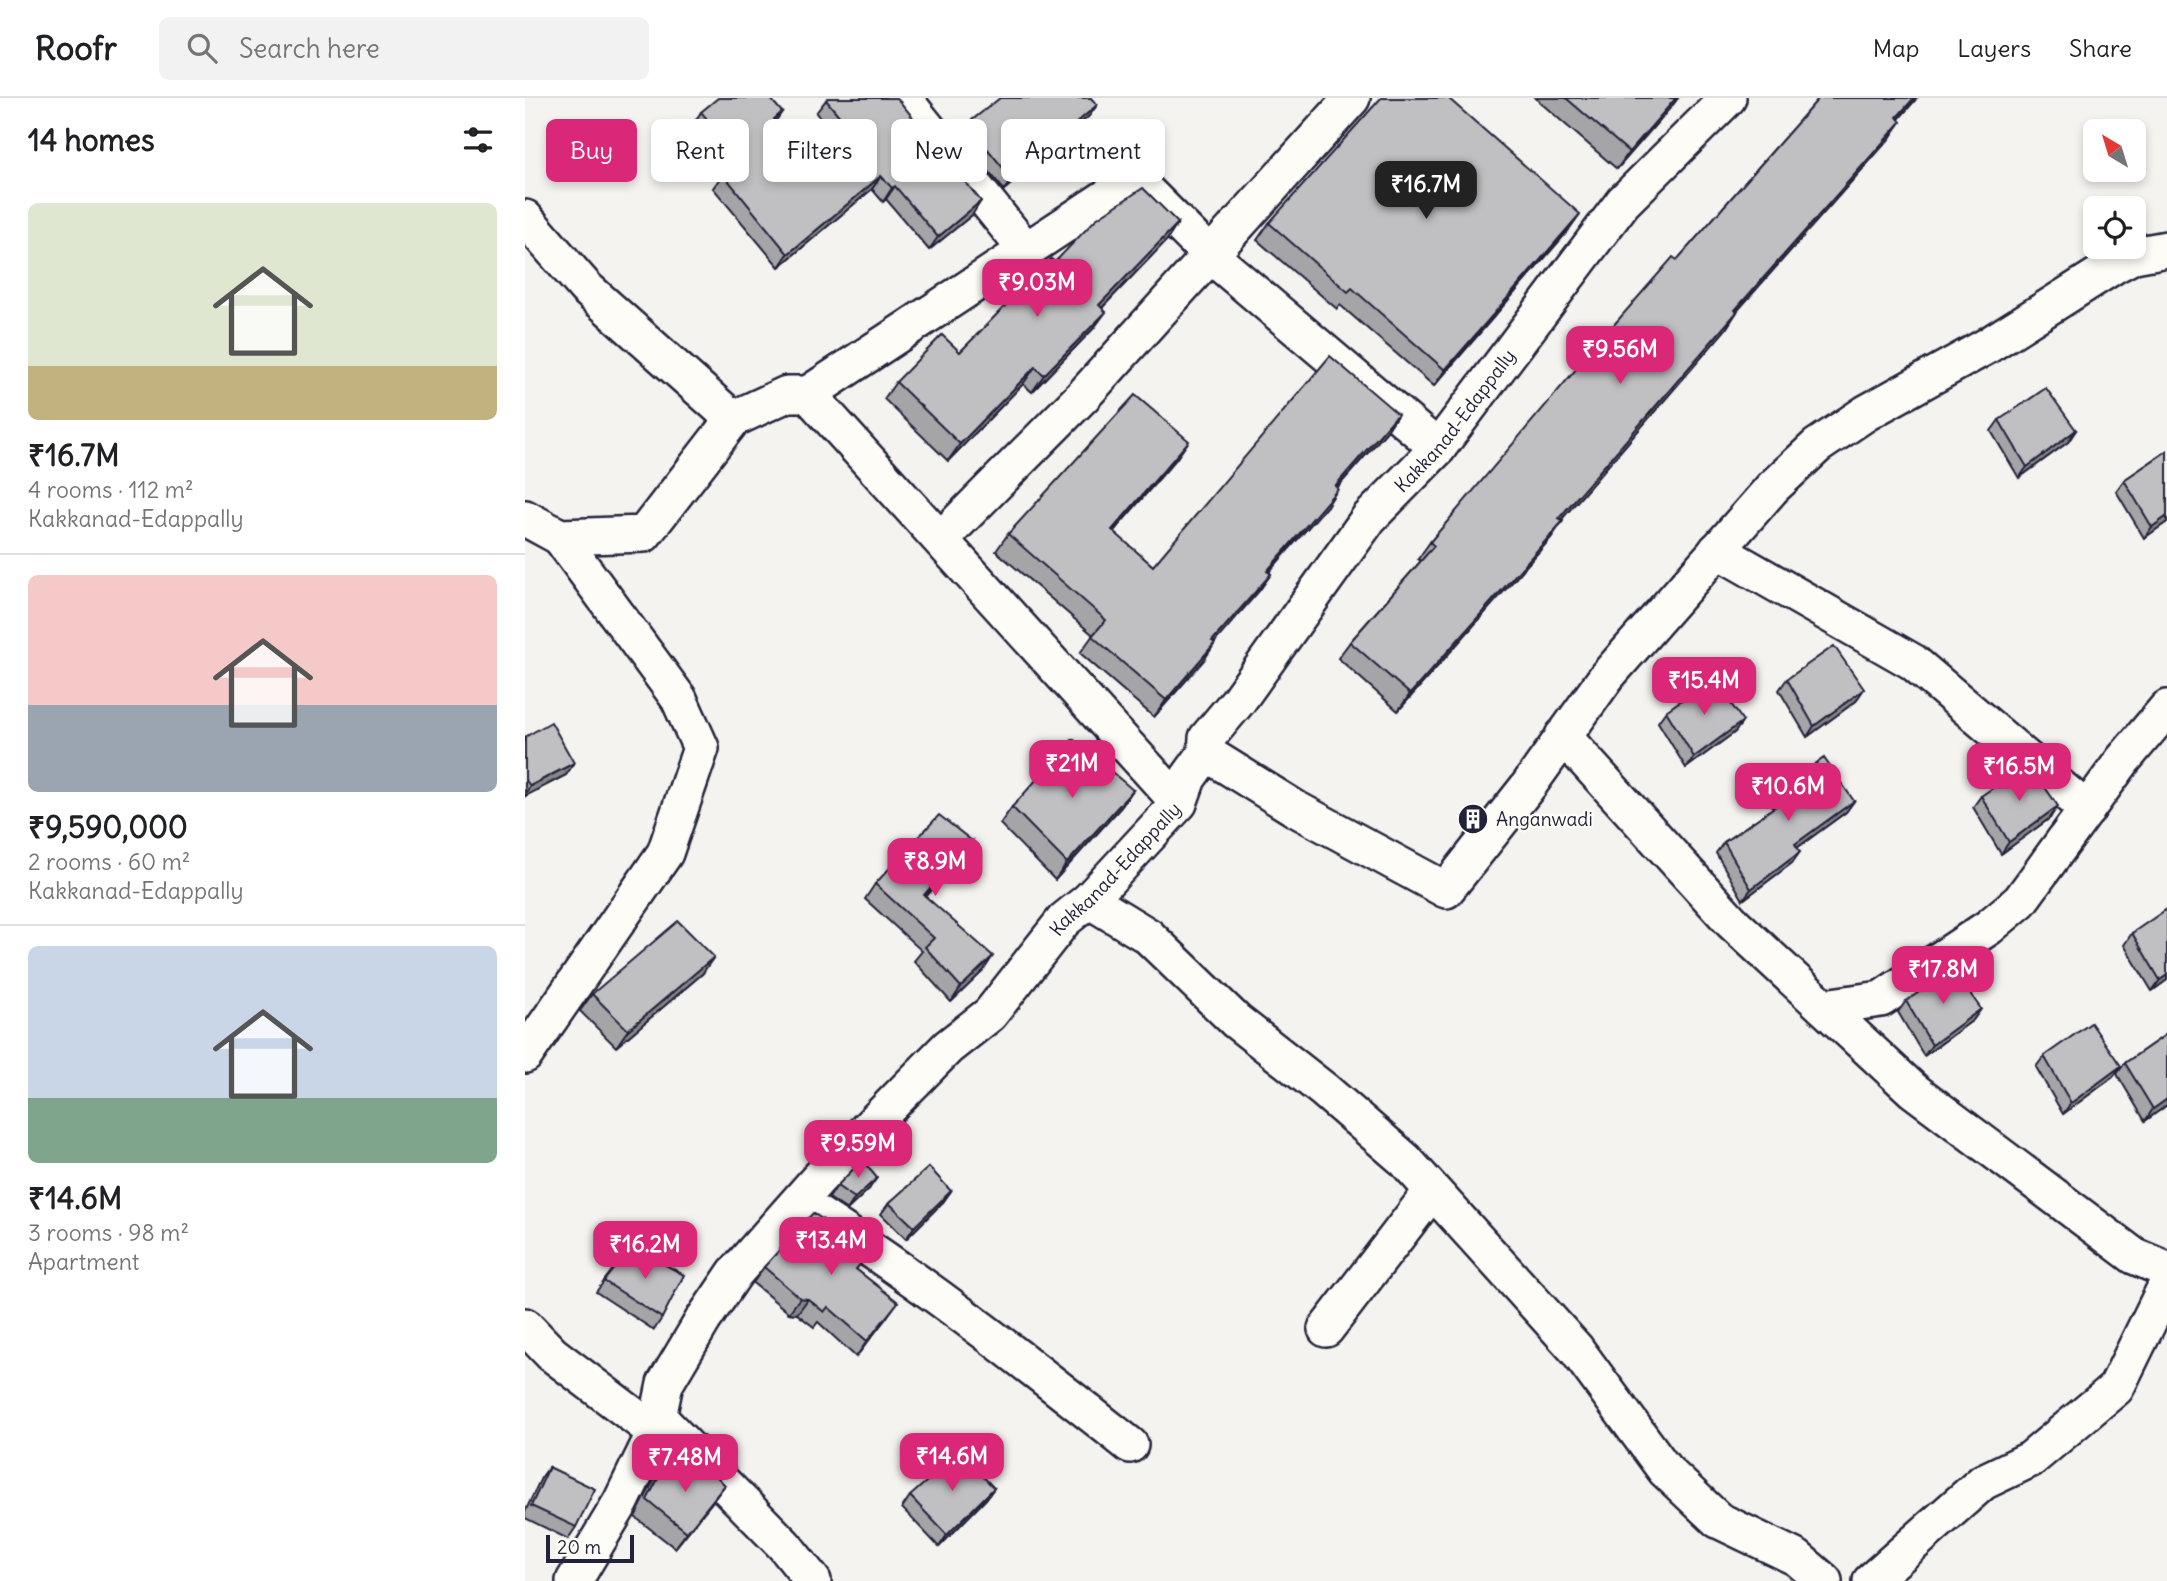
<!DOCTYPE html>
<html lang="en">
<head>
<meta charset="utf-8">
<style>
  body { margin:0; font-family:Delius,sans-serif; background:#f2f2f2; color:#202124; height:100vh; display:flex; flex-direction:column; font-size:26px; white-space:nowrap }
  * { box-sizing:border-box; margin:0 }
  p { font-size:23px; color:#757577 }
  .icon { flex:none; width:38px; height:38px; fill:none; stroke:currentColor; stroke-width:2; stroke-linecap:round; stroke-linejoin:round }
  .map { position:relative; flex:1; overflow:hidden }
  .side { display:flex; flex-direction:column; background:#fff; width:525px }
  .side>* { flex:none }
  .banner { position:absolute; left:21px; top:21px; width:665px; height:63px; display:flex; gap:14px }
  .needle { width:46px; rotate:322deg }
  .controls { position:absolute; left:1558px; top:21px; display:grid; gap:14px }
  .controls a { display:grid; place-items:center; width:63px; height:63px; border-radius:10px; background:#fff; box-shadow:0 4px 10px #0003; font-size:35px }
  .scale { position:absolute; left:21px; bottom:18px; width:88px; box-sizing:border-box; padding-left:7px; border:4px solid #22223b; border-top:0; font-size:19px; line-height:24px; white-space:nowrap; color:#22223b; -webkit-text-stroke:5px #fdfcf7; paint-order:stroke }
  .price { position:absolute; translate:-50% -60px; padding:0 16px; border-radius:14px; background:#db2777; color:#fff; font-size:23px; line-height:46px; filter:drop-shadow(0 2px 4px #0008) }
  .price::after { content:''; position:absolute; left:50%; top:42px; width:21px; height:16px; margin-left:-10px; background:inherit; clip-path:polygon(0 0,100% 0,50% 100%) }
  .price.current { background:#222; color:#fff }
  ul { padding:0; list-style:none }
  li { display:grid; align-content:center; gap:14px; height:371px; padding:0 28px }
  li+li { border-top:2px solid #e0e0e0 }
  li span { display:grid; place-items:center; height:217px; border-radius:10px; color:#555 }
  li>.icon { margin-inline-start:auto }
  span .icon { width:126px; height:126px; fill:#fffc; stroke-width:1 }
  li b { font-size:30px }
  h2 { display:flex; justify-content:space-between; align-items:center; height:84px; padding:0 28px; font-size:30px }
  .pill { padding:0 24px; border-radius:10px; background:#fff; box-shadow:0 4px 10px #0003; font-size:24px; line-height:63px }
  .pill.current { background:#db2777; color:#fff }
  header { display:flex; align-items:center; gap:42px; box-sizing:border-box; height:98px; padding:0 35px; background:#fff; border-bottom:2px solid #e0e0e0 }
  header strong { font-size:33px }
  nav { display:flex; gap:38px; margin-inline-start:auto; font-size:24px }
  .search { width:490px; height:63px; background:#f2f2f2; display:flex; align-items:center; gap:18px; box-sizing:border-box; padding:0 24px; border-radius:10px; color:#757577; font-size:26px }
  main { display:flex; flex:1; min-height:0 }
  .map>svg:first-child { display:block }
  .lines { fill:none; stroke-linecap:round; stroke-linejoin:round }
  .minor-casing { stroke:#22223b; stroke-width:40 }
  .minor { stroke:#fdfcf7; stroke-width:35 }
  .wall { fill:#a5a4a7; stroke:#22223b; stroke-width:2 }
  .shaded-wall { fill:#868688; stroke:#22223b; stroke-width:2 }
  .building { fill:#c0bfc2; stroke:#22223b; stroke-width:2 }
  .labels { text-anchor:middle; stroke-width:5; stroke-linejoin:round; paint-order:stroke }
  .street-label { font-size:19px; fill:#22223b; stroke:#fdfcf7 }
  .poi-label { font-size:19px; fill:#22223b; stroke:#fdfcf7; text-anchor:start }
</style>
</head>
<body>
<header>
<strong>Roofr</strong>
<div class="search"><svg class="icon" aria-label="search" viewBox="0 0 24 24"><circle cx="10" cy="10" r="6"/><path d="M15 15l6 6"/></svg>Search here</div>
<nav><a>Map</a><a>Layers</a><a>Share</a></nav>
</header>
<main>
<section class="side">
<h2>14 homes<svg class="icon" aria-label="filters" viewBox="0 0 24 24"><path d="M4 7h16M4 17h16"/><circle cx="9" cy="7" r="2"/><circle cx="15" cy="17" r="2"/></svg></h2>
<ul>
<li><span style="background:linear-gradient(#dfe7d0 75%,#c2b280 0)"><svg class="icon" aria-label="home" viewBox="0 0 24 24"><path d="M3 11l9-7 9 7M6 9v11h12V9"/></svg></span><div><b>₹16.7M</b><p>4 rooms · 112 m²</p><p>Kakkanad-Edappally</p></div></li>
<li><span style="background:linear-gradient(#f6c9c9 60%,#9aa5b1 0)"><svg class="icon" aria-label="home" viewBox="0 0 24 24"><path d="M3 11l9-7 9 7M6 9v11h12V9"/></svg></span><div><b>₹9,590,000</b><p>2 rooms · 60 m²</p><p>Kakkanad-Edappally</p></div></li>
<li><span style="background:linear-gradient(#c9d6e8 70%,#7fa58c 0)"><svg class="icon" aria-label="home" viewBox="0 0 24 24"><path d="M3 11l9-7 9 7M6 9v11h12V9"/></svg></span><div><b>₹14.6M</b><p>3 rooms · 98 m²</p><p>Apartment</p></div></li>
</ul>
</section>
<div class="map">
<svg width="1642" height="1483" viewBox="0 0 1642 1483">
  <rect width="100%" height="100%" fill="#f4f3ef"/>
  <filter id="ink" filterUnits="userSpaceOnUse"><feTurbulence type="fractalNoise" baseFrequency=".0143" numOctaves="2"/><feDisplacementMap in="SourceGraphic" scale="14" xChannelSelector="R" yChannelSelector="G"/><feConvolveMatrix kernelMatrix="1 2 1 2 8 2 1 2 1" color-interpolation-filters="sRGB"/></filter>
  <g filter="url(#ink)">
    <g class="lines">
      <!-- minor casing -->
      <g class="minor-casing">
        <g id="minor">
          <path d="M 378,0 L 501,152"/>
          <path d="M 0,120 L 61,190 L 208,321"/>
          <path d="M 283,296 L 654,705"/>
          <path d="M 0,420 L 35,439 L 119,436 L 208,321 L 262,296 L 283,296 L 609,81 L 685,157 L 913,350"/>
          <path d="M 416,441 L 557,299 L 827,0"/>
          <path d="M 1192,452 L 1388,564 L 1562,712"/>
          <path d="M 1038,638 L 1207,824 L 1388,992 L 1609,1158 L 1642,1172"/>
          <path d="M 681,655 L 771,711 L 921,792 L 1004,687 L 1082,578 L 1248,389 L 1292,348 L 1341,315 L 1462,248 L 1590,167 L 1609,157 L 1642,151"/>
          <path d="M 564,802 L 623,838 L 711,923 L 799,992 L 880,1062 L 1051,1251 L 1140,1372 L 1193,1422 L 1272,1460 L 1299,1483"/>
          <path d="M 1299,909 L 1356,901 L 1464,829 L 1495,803 L 1598,662 L 1642,610"/>
          <path d="M 0,957 L 140,755 L 176,650 L 154,601 L 35,439"/>
          <path d="M 275,1105 C 391,1178 498,1262 605,1347"/>
          <path d="M 0,1228 L 27,1256 L 130,1334"/>
          <path d="M 801,1231 L 907,1093"/>
          <path d="M 133,1319 L 259,1447 L 288,1483"/>
          <path id="s1" d="M 49,1483 L 96,1404 L 130,1334 L 140,1286 L 178,1222 L 210,1175 L 294,1080 L 423,949 L 465,916 L 539,822 L 564,802 L 654,705 L 663,680 L 681,655 L 682,640 L 713,603 L 844,420 L 913,350 L 1098,104 L 1203,0"/>
          <path d="M 1346,1483 L 1458,1384 L 1506,1361 L 1591,1290 L 1642,1186"/>
        </g>
      </g>
      <!-- minor -->
      <use href="#minor" class="minor"/>
    </g>
    <!-- wall -->
    <g class="wall">
      <path d="M 1010,0 L 1153,0 L 1092,71 Z"/>
      <path d="M 1294,0 L 1392,0 L 1374,21 L 1365,40 L 1212,213 L 1201,231 L 1036,422 L 1026,440 L 873,613 L 813,560 L 825,544 L 896,463 L 893,461 L 905,444 Z"/>
      <path d="M 301,2 L 447,117 L 404,152 L 361,101 L 358,104 L 347,91 L 254,169 L 188,90 L 198,76 L 204,71 L 167,28 L 176,14 L 257,14 L 251,23 L 291,70 L 318,47 L 291,15 Z"/>
      <path d="M 572,7 L 564,18 L 479,92 L 434,37 L 442,26 Z"/>
      <path d="M 653,125 L 642,142 L 577,210 L 569,230 L 507,294 L 498,286 L 423,363 L 359,301 L 371,284 L 435,254 L 530,164 Z"/>
      <path d="M 744,125 L 1043,133 L 909,288 L 815,207 L 812,211 L 732,142 Z"/>
      <path d="M 1474,322 L 1551,332 L 1543,344 L 1494,380 L 1466,333 Z"/>
      <path d="M 862,333 L 812,390 L 802,408 L 744,474 L 746,476 L 734,493 L 689,544 L 690,545 L 679,562 L 629,619 L 555,555 L 568,537 L 471,453 L 483,436 L 652,360 L 588,434 L 628,468 Z"/>
      <path d="M 1642,353 L 1642,424 L 1619,440 L 1591,393 L 1599,382 Z"/>
      <path d="M 1262,581 L 1331,603 L 1282,639 L 1254,592 Z"/>
      <path d="M 1141,613 L 1218,623 L 1210,634 L 1161,670 L 1133,624 Z"/>
      <path d="M 0,639 L 49,665 L 41,677 L 0,698 Z"/>
      <path d="M 608,692 L 596,709 L 530,782 L 475,726 L 487,709 Z"/>
      <path d="M 1252,692 L 1329,703 L 1321,714 L 1272,750 L 1267,765 L 1218,802 L 1191,755 L 1199,744 L 1248,710 L 1244,703 Z"/>
      <path d="M 1456,698 L 1525,720 L 1476,756 L 1448,709 Z"/>
      <path d="M 447,743 L 436,758 L 401,799 L 458,873 L 426,904 L 389,863 L 397,853 L 340,801 L 350,786 Z"/>
      <path d="M 1607,835 L 1642,882 L 1627,893 L 1599,847 Z"/>
      <path d="M 177,876 L 91,949 L 55,913 L 67,896 Z"/>
      <path d="M 1381,903 L 1456,911 L 1448,922 L 1399,958 L 1373,914 Z"/>
      <path d="M 1642,936 L 1642,1007 L 1620,1023 L 1592,976 L 1600,965 Z"/>
      <path d="M 1519,958 L 1596,968 L 1588,979 L 1538,1016 L 1511,969 Z"/>
      <path d="M 312,1088 L 344,1091 L 322,1112 L 304,1100 Z"/>
      <path d="M 426,1093 L 418,1104 L 381,1141 L 356,1116 L 364,1105 Z"/>
      <path d="M 303,1125 L 301,1128 L 317,1147 L 332,1172 L 362,1219 L 331,1259 L 293,1224 L 289,1229 L 272,1216 L 264,1215 L 228,1185 L 239,1169 Z"/>
      <path d="M 106,1148 L 137,1220 L 129,1232 L 71,1194 Z"/>
      <path d="M 140,1367 L 188,1403 L 150,1450 L 110,1419 L 128,1384 Z"/>
      <path d="M 24,1369 L 51,1429 L 43,1441 L 0,1420 L 0,1414 L 16,1380 Z"/>
      <path d="M 469,1390 L 461,1401 L 414,1449 L 377,1410 L 385,1398 Z"/>
    </g>
    <!-- shaded-wall -->
    <g class="shaded-wall">
      <path d="M 1151,0 L 1153,0 L 1148,7 L 1092,71 L 1104,54 Z"/>
      <path d="M 1389,0 L 1392,0 L 1360,36 L 1372,19 Z"/>
      <path d="M 572,7 L 564,18 L 479,92 L 487,81 Z"/>
      <path d="M 1376,24 L 1365,40 L 1198,229 L 1210,212 Z"/>
      <path d="M 356,78 L 347,91 L 254,169 L 263,156 Z"/>
      <path d="M 370,88 L 361,101 L 358,104 L 367,90 Z"/>
      <path d="M 456,103 L 447,117 L 404,152 L 413,139 Z"/>
      <path d="M 1055,116 L 1043,133 L 909,288 L 920,272 Z"/>
      <path d="M 653,125 L 642,142 L 563,224 L 574,207 Z"/>
      <path d="M 581,214 L 569,230 L 507,294 L 519,277 Z"/>
      <path d="M 1212,214 L 1201,231 L 1023,437 L 1034,420 Z"/>
      <path d="M 510,269 L 498,286 L 423,363 L 435,346 Z"/>
      <path d="M 873,316 L 862,333 L 798,405 L 810,388 Z"/>
      <path d="M 1551,332 L 1543,344 L 1494,380 L 1502,369 Z"/>
      <path d="M 664,343 L 652,360 L 575,449 L 587,432 Z"/>
      <path d="M 813,391 L 802,408 L 730,489 L 742,473 Z"/>
      <path d="M 1642,418 L 1642,424 L 1619,440 L 1627,429 Z"/>
      <path d="M 1038,423 L 1026,440 L 873,613 L 885,596 Z"/>
      <path d="M 746,476 L 734,493 L 676,560 L 687,543 Z"/>
      <path d="M 690,545 L 679,562 L 629,619 L 641,602 Z"/>
      <path d="M 1339,591 L 1331,603 L 1282,639 L 1289,628 Z"/>
      <path d="M 1218,623 L 1210,634 L 1161,670 L 1169,659 Z"/>
      <path d="M 49,665 L 41,677 L 0,698 L 0,696 L 5,688 Z"/>
      <path d="M 608,692 L 596,709 L 530,782 L 542,765 Z"/>
      <path d="M 1329,703 L 1321,714 L 1262,757 L 1270,746 Z"/>
      <path d="M 1533,708 L 1525,720 L 1476,756 L 1484,744 Z"/>
      <path d="M 447,743 L 436,758 L 389,812 L 399,797 Z"/>
      <path d="M 1275,754 L 1267,765 L 1218,802 L 1226,791 Z"/>
      <path d="M 468,858 L 458,873 L 426,904 L 436,889 Z"/>
      <path d="M 189,859 L 177,876 L 91,949 L 103,932 Z"/>
      <path d="M 1642,877 L 1642,882 L 1627,893 L 1635,882 Z"/>
      <path d="M 1456,911 L 1448,922 L 1399,958 L 1407,947 Z"/>
      <path d="M 1596,968 L 1588,979 L 1538,1016 L 1546,1005 Z"/>
      <path d="M 1642,1001 L 1642,1007 L 1620,1023 L 1628,1011 Z"/>
      <path d="M 352,1080 L 344,1091 L 322,1112 L 330,1100 Z"/>
      <path d="M 426,1093 L 418,1104 L 381,1141 L 389,1129 Z"/>
      <path d="M 275,1200 L 283,1201 L 272,1216 L 264,1215 Z"/>
      <path d="M 373,1204 L 362,1219 L 331,1259 L 342,1243 Z"/>
      <path d="M 200,1387 L 188,1403 L 150,1450 L 162,1434 Z"/>
      <path d="M 469,1390 L 461,1401 L 414,1449 L 422,1437 Z"/>
    </g>
    <!-- building -->
    <g class="building">
      <path d="M 193,0 L 245,0 L 257,14 L 249,21 L 291,70 L 330,37 L 301,2 L 303,0 L 372,0 L 456,103 L 413,139 L 370,88 L 367,90 L 356,78 L 263,156 L 198,76 L 216,61 L 176,14 Z"/>
      <path d="M 475,0 L 566,0 L 572,7 L 487,81 L 442,26 Z"/>
      <path d="M 856,0 L 923,0 L 1055,116 L 920,272 L 827,190 L 823,194 L 744,125 Z"/>
      <path d="M 1041,0 L 1151,0 L 1104,54 Z"/>
      <path d="M 1294,0 L 1389,0 L 1372,19 L 1376,24 L 1210,212 L 1212,214 L 1034,420 L 1038,423 L 885,596 L 825,544 L 909,448 L 905,444 L 1080,237 L 1148,159 L 1152,162 Z"/>
      <path d="M 618,90 L 653,125 L 574,207 L 581,214 L 519,277 L 510,269 L 435,346 L 371,284 L 417,237 L 435,254 L 526,161 L 530,164 L 571,121 Z"/>
      <path d="M 805,258 L 873,316 L 810,388 L 813,391 L 742,473 L 746,476 L 687,543 L 690,545 L 641,602 L 567,538 L 581,522 L 483,436 L 610,297 L 664,343 L 587,432 L 628,468 Z"/>
      <path d="M 1521,290 L 1551,332 L 1502,369 L 1474,322 Z"/>
      <path d="M 1642,353 L 1642,418 L 1627,429 L 1599,382 Z"/>
      <path d="M 1309,548 L 1339,591 L 1289,628 L 1262,581 Z"/>
      <path d="M 1188,580 L 1218,623 L 1169,659 L 1141,613 Z"/>
      <path d="M 26,624 L 49,665 L 5,688 L 0,681 L 0,639 Z"/>
      <path d="M 548,641 L 608,692 L 542,765 L 487,709 Z"/>
      <path d="M 1299,660 L 1329,703 L 1270,746 L 1275,754 L 1226,791 L 1199,744 L 1258,703 L 1252,692 Z"/>
      <path d="M 1500,668 L 1512,678 L 1533,708 L 1484,744 L 1456,698 Z"/>
      <path d="M 414,717 L 447,743 L 399,797 L 468,858 L 436,889 L 400,849 L 409,840 L 350,786 Z"/>
      <path d="M 1642,811 L 1642,877 L 1635,882 L 1607,835 Z"/>
      <path d="M 153,823 L 189,859 L 103,932 L 67,896 Z"/>
      <path d="M 1428,871 L 1456,911 L 1407,947 L 1381,903 Z"/>
      <path d="M 1566,925 L 1596,968 L 1546,1005 L 1519,958 Z"/>
      <path d="M 1642,936 L 1642,1001 L 1628,1011 L 1600,965 Z"/>
      <path d="M 337,1062 L 352,1080 L 330,1100 L 312,1088 Z"/>
      <path d="M 404,1069 L 426,1093 L 389,1129 L 364,1105 Z"/>
      <path d="M 288,1115 L 303,1125 L 300,1127 L 320,1143 L 317,1146 L 339,1162 L 331,1171 L 373,1204 L 342,1243 L 303,1209 L 299,1214 L 283,1201 L 275,1200 L 239,1169 Z"/>
      <path d="M 106,1148 L 159,1177 L 137,1220 L 79,1183 Z"/>
      <path d="M 435,1354 L 469,1390 L 422,1437 L 385,1398 Z"/>
      <path d="M 175,1361 L 200,1387 L 162,1434 L 122,1402 L 140,1367 L 159,1381 Z"/>
      <path d="M 24,1369 L 70,1391 L 51,1429 L 6,1408 Z"/>
    </g>
  </g>
  <!-- icons -->
  <defs>
    <g id="building-disc" transform="scale(1.575)"><circle r="9.5" fill="#22223b" stroke="#fdfcf7"/><path d="M-4-6H4V6H1V3H-1V6H-4ZM-2.5-4.3h1.7v1.8h-1.7ZM.8-4.3h1.7v1.8H.8ZM-2.5-1h1.7V.8h-1.7ZM.8-1h1.7V.8H.8Z" fill="#fff"/></g>
  </defs>
  <g fill-rule="evenodd">
    <use href="#building-disc" x="948" y="721"/>
  </g>
  <g class="labels">
    <!-- street labels -->
    <g class="street-label">
      <text dy="7" stroke="none"><textPath href="#s1" startOffset="1474">Kakkanad-Edappally</textPath></text>
      <text dy="7" stroke="none"><textPath href="#s1" startOffset="906">Kakkanad-Edappally</textPath></text>
    </g>
    <!-- poi labels -->
    <g class="poi-label">
      <text x="971" y="728">Anganwadi</text>
    </g>
  </g>
</svg>
<div class="controls">
<a><svg class="needle" viewBox="-14 -14 28 28"><path d="M0-13l5 13h-10z" fill="#e53935"/><path d="M0 13l5-13h-10z" fill="#757577"/></svg></a>
<a><svg class="icon" aria-label="locate" viewBox="0 0 24 24"><circle cx="12" cy="12" r="6"/><path d="M12 2v4M12 18v4M2 12h4M18 12h4"/></svg></a>
</div>
<div class="scale">20 m</div>
<b class="price current" style="left:901px;top:123px">₹16.7M</b>
<b class="price" style="left:512px;top:221px">₹9.03M</b>
<b class="price" style="left:1095px;top:288px">₹9.56M</b>
<b class="price" style="left:1179px;top:619px">₹15.4M</b>
<b class="price" style="left:547px;top:702px">₹21M</b>
<b class="price" style="left:1494px;top:705px">₹16.5M</b>
<b class="price" style="left:1263px;top:725px">₹10.6M</b>
<b class="price" style="left:410px;top:800px">₹8.9M</b>
<b class="price" style="left:1418px;top:908px">₹17.8M</b>
<b class="price" style="left:333px;top:1082px">₹9.59M</b>
<b class="price" style="left:306px;top:1179px">₹13.4M</b>
<b class="price" style="left:120px;top:1183px">₹16.2M</b>
<b class="price" style="left:427px;top:1395px">₹14.6M</b>
<b class="price" style="left:160px;top:1396px">₹7.48M</b>
<div class="banner">
<a class="pill current">Buy</a>
<a class="pill">Rent</a>
<a class="pill">Filters</a>
<a class="pill">New</a>
<a class="pill">Apartment</a>
</div>
</div>
</main>
</body>
</html>
